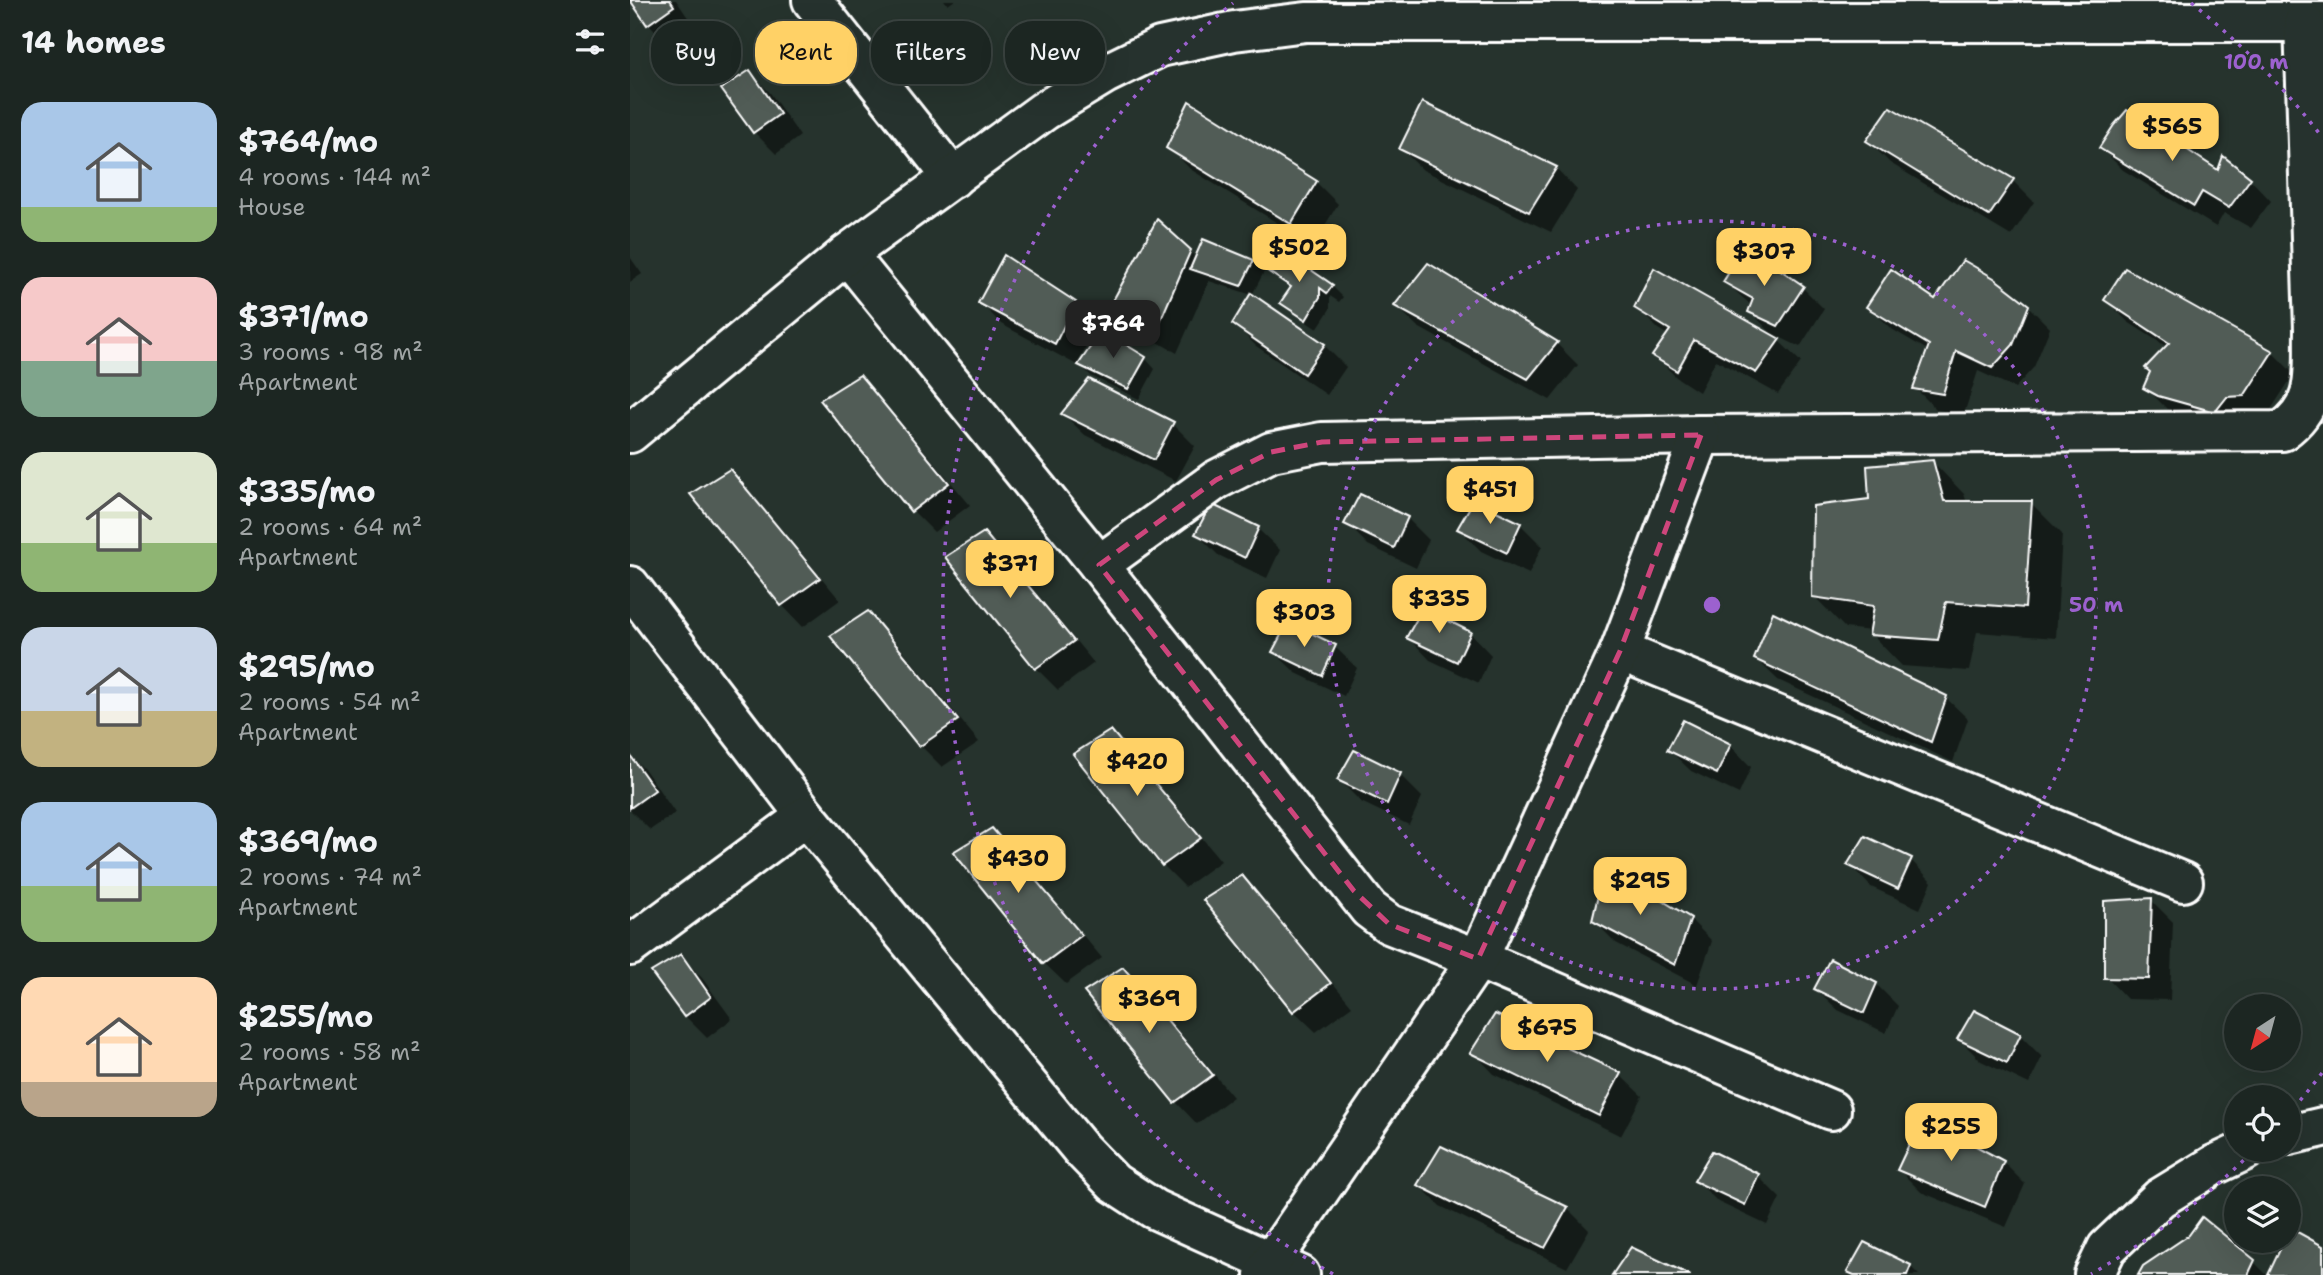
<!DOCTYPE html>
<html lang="en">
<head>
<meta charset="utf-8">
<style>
  body { margin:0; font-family:"Shantell Sans",sans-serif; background:#252e2a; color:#f1f3f6; height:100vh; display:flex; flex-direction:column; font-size:26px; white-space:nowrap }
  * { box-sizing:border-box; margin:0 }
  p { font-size:23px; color:#a0a5a5 }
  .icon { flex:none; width:38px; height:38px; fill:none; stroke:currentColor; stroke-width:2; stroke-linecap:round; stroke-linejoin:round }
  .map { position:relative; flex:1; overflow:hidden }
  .side { display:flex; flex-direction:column; background:#1c2622; width:630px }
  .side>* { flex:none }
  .banner { position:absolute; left:21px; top:21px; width:665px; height:63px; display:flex; gap:14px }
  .needle { width:46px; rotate:216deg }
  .fabs { position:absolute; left:1594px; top:994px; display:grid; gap:14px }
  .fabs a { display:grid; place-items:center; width:77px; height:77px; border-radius:50%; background:#1c2622; box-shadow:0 7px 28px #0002,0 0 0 2px #3a4340; font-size:35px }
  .price { position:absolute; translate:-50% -60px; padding:0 16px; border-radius:14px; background:#ffd166; color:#111; font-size:23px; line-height:46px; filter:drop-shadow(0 2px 4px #0008) }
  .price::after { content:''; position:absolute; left:50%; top:42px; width:21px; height:16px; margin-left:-10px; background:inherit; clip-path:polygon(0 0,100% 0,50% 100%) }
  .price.selected { background:#222; color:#fff }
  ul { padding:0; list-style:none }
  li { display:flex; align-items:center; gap:21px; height:175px; padding:0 21px }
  li span { display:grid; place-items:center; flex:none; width:196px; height:140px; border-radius:21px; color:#555 }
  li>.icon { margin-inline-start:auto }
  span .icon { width:84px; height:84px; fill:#fffc; stroke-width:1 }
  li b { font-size:30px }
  h2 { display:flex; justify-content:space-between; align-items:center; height:84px; padding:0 21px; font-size:30px }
  .pill { padding:0 24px; border-radius:28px; background:#1c2622; box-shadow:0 7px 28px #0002,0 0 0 2px #3a4340; font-size:24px; line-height:63px }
  .pill.selected { background:#ffd166; color:#111 }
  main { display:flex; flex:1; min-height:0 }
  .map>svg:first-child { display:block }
  .shadow { fill:#0007 }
  .building { fill:#515c57; stroke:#fff; stroke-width:2 }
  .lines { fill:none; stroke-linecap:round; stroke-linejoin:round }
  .minor-casing { stroke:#fff; stroke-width:44 }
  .minor { stroke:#26332d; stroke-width:38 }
  .marked { fill:none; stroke:#ce467c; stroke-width:5; stroke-dasharray:14 9; stroke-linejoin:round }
  .ring { fill:none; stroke:#9c61cf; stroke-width:3.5; stroke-dasharray:3.5 7 }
  .centre { fill:#9c61cf; stroke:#26332d; stroke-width:3.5 }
  .ring-label { font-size:21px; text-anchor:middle; font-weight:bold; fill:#9c61cf; stroke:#26332d; stroke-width:5; stroke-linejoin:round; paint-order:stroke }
</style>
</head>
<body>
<main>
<section class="side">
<h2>14 homes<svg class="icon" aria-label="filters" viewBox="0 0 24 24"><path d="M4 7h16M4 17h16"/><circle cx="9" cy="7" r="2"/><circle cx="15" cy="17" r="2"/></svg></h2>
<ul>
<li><span style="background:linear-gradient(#a9c7e8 75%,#8fb573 0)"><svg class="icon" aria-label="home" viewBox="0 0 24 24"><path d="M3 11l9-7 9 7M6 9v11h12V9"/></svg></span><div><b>$764/mo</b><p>4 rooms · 144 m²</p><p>House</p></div></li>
<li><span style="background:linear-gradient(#f6c9c9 60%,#7fa58c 0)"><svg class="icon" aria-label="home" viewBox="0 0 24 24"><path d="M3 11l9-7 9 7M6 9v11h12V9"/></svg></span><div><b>$371/mo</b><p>3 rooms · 98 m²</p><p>Apartment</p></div></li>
<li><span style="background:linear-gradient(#dfe7d0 65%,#8fb573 0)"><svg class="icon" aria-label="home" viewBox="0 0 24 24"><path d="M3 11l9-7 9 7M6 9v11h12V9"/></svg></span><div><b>$335/mo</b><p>2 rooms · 64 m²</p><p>Apartment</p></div></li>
<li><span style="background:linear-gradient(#c9d6e8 60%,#c2b280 0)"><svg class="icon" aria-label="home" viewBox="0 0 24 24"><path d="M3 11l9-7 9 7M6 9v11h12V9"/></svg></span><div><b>$295/mo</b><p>2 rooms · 54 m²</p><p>Apartment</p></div></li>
<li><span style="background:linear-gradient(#a9c7e8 60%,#8fb573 0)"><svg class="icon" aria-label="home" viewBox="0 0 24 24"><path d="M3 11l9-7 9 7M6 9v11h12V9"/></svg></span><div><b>$369/mo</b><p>2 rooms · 74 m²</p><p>Apartment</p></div></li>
<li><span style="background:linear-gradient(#ffd9b3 75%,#b9a48a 0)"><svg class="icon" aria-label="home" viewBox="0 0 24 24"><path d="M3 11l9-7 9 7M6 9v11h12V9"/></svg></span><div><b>$255/mo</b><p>2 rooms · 58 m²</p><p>Apartment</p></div></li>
</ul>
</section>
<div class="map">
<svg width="1693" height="1275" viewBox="0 0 1693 1275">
  <rect width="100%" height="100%" fill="#26332d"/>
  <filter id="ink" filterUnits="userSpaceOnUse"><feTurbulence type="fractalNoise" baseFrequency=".0143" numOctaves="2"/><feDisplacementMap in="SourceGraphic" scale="14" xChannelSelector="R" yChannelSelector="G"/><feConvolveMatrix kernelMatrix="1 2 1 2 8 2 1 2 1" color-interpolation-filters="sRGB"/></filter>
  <g filter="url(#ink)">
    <!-- shadow -->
    <g class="shadow">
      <path d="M 2,0 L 46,0 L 65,28 L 40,46 L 19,24 Z"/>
      <path d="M 314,0 L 325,0 L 318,5 Z"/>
      <path d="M 120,72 L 141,94 L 170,136 L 146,154 L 124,132 Z"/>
      <path d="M 1238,141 L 1383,181 L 1404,202 L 1381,236 L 1260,163 Z"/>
      <path d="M 539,147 L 686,182 L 708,204 L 683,245 L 560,169 Z"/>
      <path d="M 1471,148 L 1620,179 L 1641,201 L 1621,228 L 1594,213 L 1586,227 L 1493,170 Z"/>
      <path d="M 771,149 L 926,168 L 947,190 L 921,232 L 793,170 Z"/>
      <path d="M 560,251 L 566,258 L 623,261 L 634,272 L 622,295 L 579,281 L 547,353 L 503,328 L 482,306 Z"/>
      <path d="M 653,252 L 702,286 L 713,297 L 709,302 L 700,296 L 700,309 L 687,329 L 663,313 L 652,303 L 662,289 L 638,270 Z"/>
      <path d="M 0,257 L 12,274 L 0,282 Z"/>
      <path d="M 374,258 L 445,303 L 467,325 L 447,365 L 371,324 L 350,302 Z"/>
      <path d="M 1024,270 L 1149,341 L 1171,362 L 1148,394 L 1086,360 L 1069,392 L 1046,377 L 1024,355 L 1038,335 L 1028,329 L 1006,307 Z"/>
      <path d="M 1095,282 L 1173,288 L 1194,309 L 1170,347 L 1141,333 L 1120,311 L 1122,306 Z"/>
      <path d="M 622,296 L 694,345 L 716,367 L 697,395 L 626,346 L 604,324 Z"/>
      <path d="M 1476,300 L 1642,352 L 1664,374 L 1636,417 L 1551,417 L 1537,409 L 1515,387 L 1537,347 L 1498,322 Z"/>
      <path d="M 766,306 L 926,343 L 948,365 L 920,400 L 788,327 Z"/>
      <path d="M 1239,306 L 1398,306 L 1420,328 L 1404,367 L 1385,388 L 1348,371 L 1334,414 L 1307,410 L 1285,388 L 1299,351 L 1260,328 Z"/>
      <path d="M 515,358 L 525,369 L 509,399 L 461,376 L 450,365 Z"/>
      <path d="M 230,377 L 251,399 L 340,505 L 304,532 L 282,510 Z"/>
      <path d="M 459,382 L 543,424 L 565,446 L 546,481 L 455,435 L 433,414 Z"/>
      <path d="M 1303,462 L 1334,494 L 1337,503 L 1401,503 L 1432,534 L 1426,638 L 1347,632 L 1339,671 L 1272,666 L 1241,634 L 1241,631 L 1215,628 L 1184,596 L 1241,500 Z"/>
      <path d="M 99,472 L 121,493 L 210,600 L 173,627 L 152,605 Z"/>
      <path d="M 777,518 L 799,540 L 786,568 L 738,545 L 716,523 Z"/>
      <path d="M 890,524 L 912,546 L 899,574 L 851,551 L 829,529 Z"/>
      <path d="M 628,529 L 650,550 L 637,578 L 588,555 L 567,534 Z"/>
      <path d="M 354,535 L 376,556 L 464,663 L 428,690 L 406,668 Z"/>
      <path d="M 238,613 L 260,635 L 349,742 L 312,767 L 291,746 Z"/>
      <path d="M 840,633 L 861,655 L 849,683 L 800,660 L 779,638 Z"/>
      <path d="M 705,647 L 727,668 L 714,696 L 666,673 L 644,652 Z"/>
      <path d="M 1126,659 L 1316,698 L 1338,719 L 1323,762 L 1148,680 Z"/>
      <path d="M 481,732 L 503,754 L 591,861 L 555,887 L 533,865 Z"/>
      <path d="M 1100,745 L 1121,767 L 1109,794 L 1061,771 L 1039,750 Z"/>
      <path d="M 724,753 L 770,775 L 792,797 L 779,825 L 731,802 L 709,780 Z"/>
      <path d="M 0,755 L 16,771 L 45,813 L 20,830 L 0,810 Z"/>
      <path d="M 361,830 L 383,852 L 472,958 L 436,984 L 414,963 Z"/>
      <path d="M 1281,860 L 1302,882 L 1290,909 L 1241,887 L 1220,865 Z"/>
      <path d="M 612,877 L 633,899 L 722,1006 L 686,1032 L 664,1011 Z"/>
      <path d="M 1521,900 L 1543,922 L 1540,1000 L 1497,999 L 1476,977 Z"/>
      <path d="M 1060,919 L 1082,941 L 1067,985 L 986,943 L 964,921 Z"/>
      <path d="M 51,956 L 72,978 L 102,1019 L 77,1038 L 55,1016 Z"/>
      <path d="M 493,969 L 515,991 L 603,1097 L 567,1124 L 546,1102 L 457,992 Z"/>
      <path d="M 1246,984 L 1268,1006 L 1256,1033 L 1208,1010 L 1186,989 Z"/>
      <path d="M 865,1016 L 990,1075 L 1012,1096 L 991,1136 L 864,1074 L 843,1052 Z"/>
      <path d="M 1390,1035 L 1412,1057 L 1399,1084 L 1351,1061 L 1329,1039 Z"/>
      <path d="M 1082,1154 L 1128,1176 L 1150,1198 L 1137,1225 L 1088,1202 L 1067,1181 Z"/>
      <path d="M 1373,1162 L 1395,1184 L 1376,1227 L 1291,1192 L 1269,1170 Z"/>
      <path d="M 789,1185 L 937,1208 L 959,1230 L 937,1268 L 810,1206 Z"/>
      <path d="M 1234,1244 L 1280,1266 L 1289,1275 L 1223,1275 L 1219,1272 Z"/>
      <path d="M 1623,1261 L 1637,1275 L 1510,1275 Z"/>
    </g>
    <!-- building -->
    <g class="building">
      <path d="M 0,0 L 40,0 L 44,6 L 17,25 Z"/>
      <path d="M 120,70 L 150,114 L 123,133 L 91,89 Z"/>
      <path d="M 559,101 L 687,181 L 661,224 L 536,148 Z"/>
      <path d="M 792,102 L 927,167 L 899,212 L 769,149 Z"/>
      <path d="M 1260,107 L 1384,179 L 1359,216 L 1236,141 Z"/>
      <path d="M 1497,110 L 1588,170 L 1593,156 L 1621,178 L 1599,208 L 1572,192 L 1564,206 L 1469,148 L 1484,125 Z"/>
      <path d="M 527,219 L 561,250 L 525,333 L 480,306 Z"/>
      <path d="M 573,239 L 624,260 L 611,286 L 560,269 Z"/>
      <path d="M 652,250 L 703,285 L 697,293 L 690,288 L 690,297 L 676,320 L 650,303 L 661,287 L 636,270 Z"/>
      <path d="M 1112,251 L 1137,266 L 1146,267 L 1174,286 L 1148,326 L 1118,312 L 1123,299 L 1093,282 Z"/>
      <path d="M 374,255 L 446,302 L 425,344 L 348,303 Z"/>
      <path d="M 1333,260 L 1364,278 L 1399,305 L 1383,345 L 1362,368 L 1326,351 L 1313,394 L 1283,389 L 1299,345 L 1236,307 L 1261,269 L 1305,299 Z"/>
      <path d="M 798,263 L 928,342 L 898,379 L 764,306 Z"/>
      <path d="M 1024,268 L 1150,339 L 1126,373 L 1064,340 L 1047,371 L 1022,356 L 1040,330 L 1004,308 Z"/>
      <path d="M 1495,268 L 1643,351 L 1614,396 L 1597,397 L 1585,412 L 1528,396 L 1513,388 L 1520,372 L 1515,368 L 1539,343 L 1474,300 Z"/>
      <path d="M 621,293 L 695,344 L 674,374 L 602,324 Z"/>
      <path d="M 472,330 L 516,357 L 498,389 L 448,365 Z"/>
      <path d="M 230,375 L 319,483 L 281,512 L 190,400 Z"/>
      <path d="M 459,379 L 544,422 L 524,460 L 431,414 Z"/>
      <path d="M 1303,460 L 1314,501 L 1402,501 L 1395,608 L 1316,602 L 1308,640 L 1239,635 L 1244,606 L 1182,597 L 1183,506 L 1239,499 L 1237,466 Z"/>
      <path d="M 100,469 L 190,578 L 151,606 L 60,494 Z"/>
      <path d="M 730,494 L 778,517 L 764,548 L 714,524 Z"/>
      <path d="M 844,500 L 891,523 L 877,553 L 827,529 Z"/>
      <path d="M 581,504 L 629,527 L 615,558 L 565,534 Z"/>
      <path d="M 354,532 L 444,641 L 405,669 L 315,557 Z"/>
      <path d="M 793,608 L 841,632 L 827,662 L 776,638 Z"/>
      <path d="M 238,611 L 328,720 L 289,747 L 200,636 Z"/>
      <path d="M 1143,612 L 1317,696 L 1301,742 L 1124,659 Z"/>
      <path d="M 658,622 L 706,645 L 692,676 L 642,652 Z"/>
      <path d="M 1053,720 L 1101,744 L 1087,774 L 1037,750 Z"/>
      <path d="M 481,730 L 571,838 L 532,866 L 443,754 Z"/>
      <path d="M 724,750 L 771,773 L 757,804 L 707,780 Z"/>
      <path d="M 0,755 L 25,790 L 0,808 Z"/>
      <path d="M 362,828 L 452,935 L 413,964 L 323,852 Z"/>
      <path d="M 1235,836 L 1282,858 L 1268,889 L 1217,865 Z"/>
      <path d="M 975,866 L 1061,918 L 1045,965 L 962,921 Z"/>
      <path d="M 612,875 L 701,983 L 663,1012 L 573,900 Z"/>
      <path d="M 1522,898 L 1519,979 L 1474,978 L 1474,901 Z"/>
      <path d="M 51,954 L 81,997 L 54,1017 L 21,972 Z"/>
      <path d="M 1200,959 L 1247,983 L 1234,1013 L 1184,989 Z"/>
      <path d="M 493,967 L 583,1075 L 544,1103 L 454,992 Z"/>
      <path d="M 1344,1010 L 1391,1034 L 1377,1063 L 1327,1039 Z"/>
      <path d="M 865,1014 L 991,1073 L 969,1116 L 840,1053 Z"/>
      <path d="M 1292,1117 L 1374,1161 L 1355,1207 L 1267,1170 Z"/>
      <path d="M 811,1146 L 938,1207 L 915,1248 L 787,1185 Z"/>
      <path d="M 1082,1151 L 1129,1174 L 1115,1205 L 1064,1181 Z"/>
      <path d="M 1572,1217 L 1625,1260 L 1618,1275 L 1508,1275 L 1513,1266 L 1559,1235 Z"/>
      <path d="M 1660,1228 L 1693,1246 L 1693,1275 L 1638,1275 L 1654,1241 L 1659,1241 Z"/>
      <path d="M 1234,1242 L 1281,1265 L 1277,1275 L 1224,1275 L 1217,1272 Z"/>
      <path d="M 1001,1247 L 1060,1275 L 982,1275 Z"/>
    </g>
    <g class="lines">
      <!-- minor casing -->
      <g class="minor-casing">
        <g id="minor">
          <path d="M 182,0 L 323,178"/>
          <path d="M 217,254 L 469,565 L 739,909 L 759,924 L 848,959 L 1201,1110"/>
          <path d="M 0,433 L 217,254 L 414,111 L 475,74 L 530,47 L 604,31 L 676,22 L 1693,22"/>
          <path d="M 469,565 L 586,480 L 641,452 L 692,442 L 1071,435 L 1652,431 C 1690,404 1683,372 1684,330 L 1674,22"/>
          <path d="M 0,586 L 176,816 L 451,1149 L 484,1183 L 524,1209 L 670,1275"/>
          <path d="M 990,651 L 1553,882"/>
          <path d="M 0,946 L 176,816"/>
          <path d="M 1659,1135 L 1693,1127"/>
          <path d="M 634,1275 L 641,1262 L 848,959 L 990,651 L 1071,435"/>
          <path d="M 1464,1275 L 1477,1248 L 1530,1198 L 1584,1165 L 1616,1150"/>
        </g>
      </g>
      <!-- minor -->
      <use href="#minor" class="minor"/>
    </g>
  </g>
  <!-- marked area -->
  <path class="marked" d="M 1071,435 L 990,651 L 848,959 L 759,924 L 724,891 L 469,565 L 586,480 L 641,452 L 692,442 Z"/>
  <!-- distance rings -->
  <g class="ring">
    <circle cx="1082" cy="605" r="384"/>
    <path d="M1692 1073A769 769 0 0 1 1662 1110M1621 1153A769 769 0 0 1 1461 1274M703 1274A769 769 0 0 1 603 3M1561 3A769 769 0 0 1 1692 137"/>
  </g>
  <circle cx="1082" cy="605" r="10" class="centre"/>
  <g class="ring-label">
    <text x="1626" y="69">100 m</text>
    <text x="1466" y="612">50 m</text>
  </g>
</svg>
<div class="fabs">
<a><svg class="needle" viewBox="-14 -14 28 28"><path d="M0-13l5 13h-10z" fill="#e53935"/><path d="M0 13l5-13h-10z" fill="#a0a5a5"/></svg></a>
<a><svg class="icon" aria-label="locate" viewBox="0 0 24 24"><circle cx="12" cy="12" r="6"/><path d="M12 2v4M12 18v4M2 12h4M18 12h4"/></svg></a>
<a><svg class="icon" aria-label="layers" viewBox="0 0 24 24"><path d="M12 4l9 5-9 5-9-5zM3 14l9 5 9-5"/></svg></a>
</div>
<b class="price" style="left:1542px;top:163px">$565</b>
<b class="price" style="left:669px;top:284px">$502</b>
<b class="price" style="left:1134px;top:288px">$307</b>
<b class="price selected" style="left:483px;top:360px">$764</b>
<b class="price" style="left:860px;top:526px">$451</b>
<b class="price" style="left:380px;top:600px">$371</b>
<b class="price" style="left:809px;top:635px">$335</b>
<b class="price" style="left:674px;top:649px">$303</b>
<b class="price" style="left:507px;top:798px">$420</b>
<b class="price" style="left:388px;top:895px">$430</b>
<b class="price" style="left:1010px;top:917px">$295</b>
<b class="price" style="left:519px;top:1035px">$369</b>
<b class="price" style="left:917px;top:1064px">$675</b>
<b class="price" style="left:1321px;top:1163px">$255</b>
<div class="banner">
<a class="pill">Buy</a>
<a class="pill selected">Rent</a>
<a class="pill">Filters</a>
<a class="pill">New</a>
</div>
</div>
</main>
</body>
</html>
